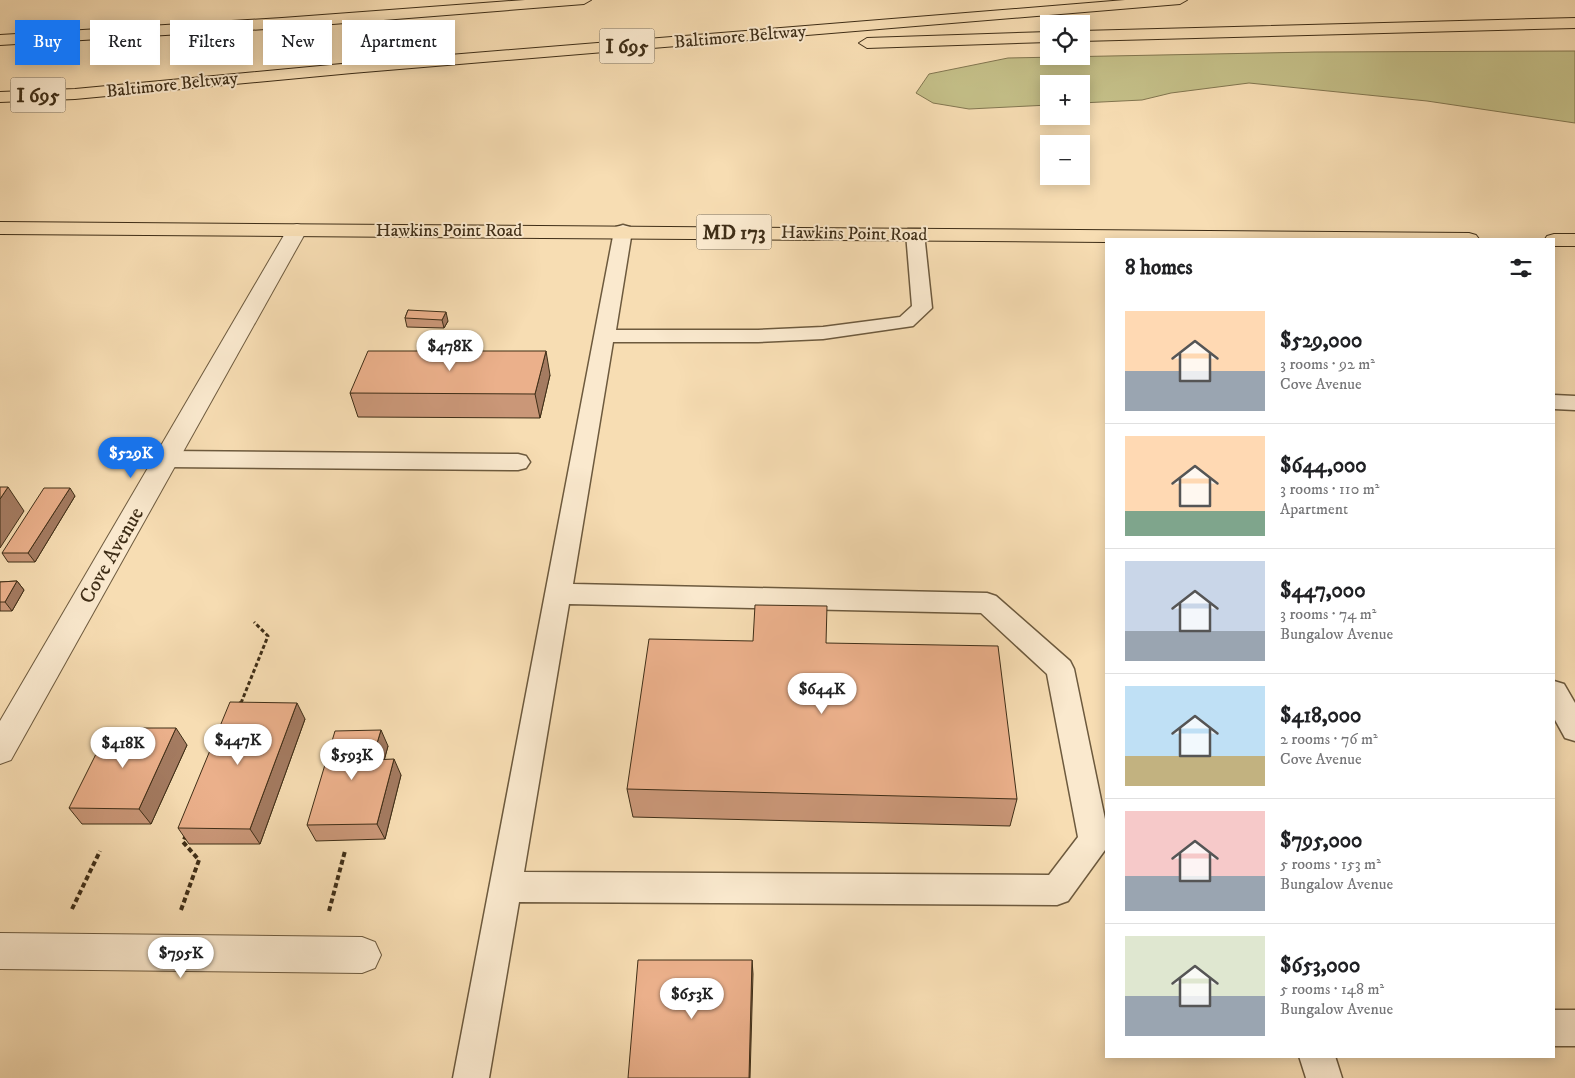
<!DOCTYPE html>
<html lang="en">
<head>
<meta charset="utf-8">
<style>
  body { margin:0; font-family:"IM FELL DW Pica",serif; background:#f2f2f2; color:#202124; height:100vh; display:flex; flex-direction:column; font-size:19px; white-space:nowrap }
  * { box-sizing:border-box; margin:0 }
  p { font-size:16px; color:#757577 }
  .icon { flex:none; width:28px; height:28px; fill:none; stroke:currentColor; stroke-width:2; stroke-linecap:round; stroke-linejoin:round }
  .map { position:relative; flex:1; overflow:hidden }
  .side { position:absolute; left:1105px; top:238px; width:450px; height:820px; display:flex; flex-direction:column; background:#fff; border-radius:0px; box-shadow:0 2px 12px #0003 }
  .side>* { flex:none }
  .banner { position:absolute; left:15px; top:20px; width:475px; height:45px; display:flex; gap:10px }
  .fabs { position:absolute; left:1040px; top:15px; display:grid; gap:10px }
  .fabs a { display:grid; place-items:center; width:50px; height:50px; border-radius:0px; background:#fff; box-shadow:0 2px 12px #0003; font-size:25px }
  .price { position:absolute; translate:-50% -42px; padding:0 11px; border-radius:18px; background:#fff; color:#222; font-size:16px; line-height:32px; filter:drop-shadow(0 1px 2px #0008) }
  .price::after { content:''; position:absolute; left:50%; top:30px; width:15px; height:11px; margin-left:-8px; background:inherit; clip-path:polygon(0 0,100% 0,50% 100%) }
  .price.active { background:#1a73e8; color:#fff }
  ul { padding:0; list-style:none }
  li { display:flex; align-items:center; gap:15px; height:125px; padding:0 20px }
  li+li { border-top:1px solid #e0e0e0 }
  li span { display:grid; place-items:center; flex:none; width:140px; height:100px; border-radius:0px; color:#555 }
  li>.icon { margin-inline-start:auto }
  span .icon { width:60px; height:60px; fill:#fffc; stroke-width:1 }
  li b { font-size:21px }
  h2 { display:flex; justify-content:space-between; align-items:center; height:60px; padding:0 20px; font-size:21px }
  .pill { padding:0 18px; border-radius:0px; background:#fff; box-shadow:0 2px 12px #0003; font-size:18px; line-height:45px }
  .pill.active { background:#1a73e8; color:#fff }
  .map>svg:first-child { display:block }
  .green { fill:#c4bf88; stroke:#827650 }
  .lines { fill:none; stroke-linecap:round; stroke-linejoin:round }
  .service-casing { stroke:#6d5a3e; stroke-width:3 }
  .minor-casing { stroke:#6d5a3e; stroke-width:2 }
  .primary-casing { stroke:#3f2e17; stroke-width:2 }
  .motorway-casing { stroke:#3f2e17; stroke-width:2 }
  .path-far1 { stroke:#3f2e17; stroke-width:3; stroke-dasharray:4 2.5; stroke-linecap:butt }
  .path { stroke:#3f2e17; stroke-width:4; stroke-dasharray:5 3; stroke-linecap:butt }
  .service { fill:#fae9ce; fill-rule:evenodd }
  .minor { fill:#fae9ce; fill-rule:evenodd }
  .primary { fill:#f7ddb3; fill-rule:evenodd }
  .motorway { fill:#f7ddb3; fill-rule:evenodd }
  .wall { fill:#ca9778; stroke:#3f2e17 }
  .shaded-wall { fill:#a47b61; stroke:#3f2e17 }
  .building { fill:#ebb08b; stroke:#3f2e17 }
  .labels { text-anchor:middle; stroke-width:4; stroke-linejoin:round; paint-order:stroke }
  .far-street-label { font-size:18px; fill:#3f2e17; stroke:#fae9ce }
  .shield { fill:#fae9ce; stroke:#77664e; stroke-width:1 }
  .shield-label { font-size:20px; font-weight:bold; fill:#3f2e17 }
  .street-label { font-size:21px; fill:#3f2e17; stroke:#fae9ce }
</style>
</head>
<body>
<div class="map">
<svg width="1575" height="1078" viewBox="0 0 1575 1078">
  <rect width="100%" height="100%" fill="#f7ddb3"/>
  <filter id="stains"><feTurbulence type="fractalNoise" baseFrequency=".004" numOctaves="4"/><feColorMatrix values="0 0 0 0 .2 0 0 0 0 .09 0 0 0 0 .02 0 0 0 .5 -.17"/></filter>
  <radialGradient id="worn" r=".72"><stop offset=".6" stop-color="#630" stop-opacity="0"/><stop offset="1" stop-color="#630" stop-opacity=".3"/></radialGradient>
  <!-- green -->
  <path class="green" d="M 1575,51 L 1575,123 L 1427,101 L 1249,83 L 1171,93 L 1142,100 L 1081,103 L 1081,84 L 1049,84 L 1049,105 L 969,109 L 933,103 L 916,93 L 929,74 L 1008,58 L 1314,52 Z"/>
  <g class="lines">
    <!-- service casing -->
    <g class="service-casing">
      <g id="service">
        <path d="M 623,225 L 630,227 L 632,231 L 616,330 L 758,330 L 823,327 L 900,317 L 912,306 L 906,233 L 908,229 L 922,229 L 924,233 L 932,308 L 913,326 L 823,339 L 758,342 L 613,342 L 573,584 L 987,593 L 996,596 L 1070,661 L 1074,669 L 1106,824 L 1105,850 L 1068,901 L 1057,905 L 519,902 L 489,1078 L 453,1078 L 614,231 L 616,227 ZM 569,604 L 981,613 L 1047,674 L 1078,837 L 1049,875 L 524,872 Z"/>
        <path d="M 1554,395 L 1575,396 L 1575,410 L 1554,409 Z"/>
        <path d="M 166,451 L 518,454 L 526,456 L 530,462 L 526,468 L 518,470 L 166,467 L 158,465 L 154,459 L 158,453 Z"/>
        <path d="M 1554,681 L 1564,684 L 1575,703 L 1575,741 L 1565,738 L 1554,718 Z"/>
        <rect x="1554" y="1010" width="21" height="36"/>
        <path d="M 1299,1056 L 1335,1056 L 1342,1078 L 1306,1078 Z"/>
      </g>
    </g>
    <!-- minor casing -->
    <g class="minor-casing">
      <g id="minor">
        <path d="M 297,224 L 304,226 L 307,230 L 11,760 L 0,764 L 0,721 L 287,230 L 290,226 Z"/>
        <path d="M 0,933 L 362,937 L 375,942 L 381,955 L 375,968 L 362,973 L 0,969 Z"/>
      </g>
    </g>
    <!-- primary casing -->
    <g class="primary-casing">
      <g id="primary">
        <path d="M 0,222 L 1469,233 L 1476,235 L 1479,239 L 1106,239 L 1106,242 L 0,234 Z"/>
        <path d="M 1554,234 L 1575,234 L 1575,246 L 1554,246 L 1554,239 L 1545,239 L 1547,236 Z"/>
      </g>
    </g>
    <!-- motorway casing -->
    <g class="motorway-casing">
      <g id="motorway">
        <path d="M 525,0 L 591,0 L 584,4 L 282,28 L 0,45 L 0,35 L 282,18 Z"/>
        <path d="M 1125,0 L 1187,0 L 1180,4 L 352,73 L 75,99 L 0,102 L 0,92 L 75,89 L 352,63 Z"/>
        <path d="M 1575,18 L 1575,28 L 1081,41 L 1081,31 Z"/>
        <path d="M 1049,32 L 1049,42 L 867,48 L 859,43 L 867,38 Z"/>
      </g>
    </g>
    <!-- path-far1 -->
    <path class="path-far1" d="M 241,703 L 268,636 L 254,622"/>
    <!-- path -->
    <g class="path">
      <path d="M 240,705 L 241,702"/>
      <path d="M 72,909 L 100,851"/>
      <path d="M 181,910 L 199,860 L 183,842 L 186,835"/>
      <path d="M 329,911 L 345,851"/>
    </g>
    <!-- service -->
    <use href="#service" class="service"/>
    <!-- minor -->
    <use href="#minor" class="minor"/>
    <!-- primary -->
    <use href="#primary" class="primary"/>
    <!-- motorway -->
    <use href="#motorway" class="motorway"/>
  </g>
  <!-- wall -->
  <g class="wall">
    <path d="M 408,310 L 448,321 L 444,328 L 407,327 L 405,318 Z"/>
    <path d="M 550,375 L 540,418 L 358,417 L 350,393 Z"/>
    <path d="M 75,496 L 35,562 L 8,562 L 2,553 Z"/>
    <path d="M 17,581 L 24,590 L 12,611 L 0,611 L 0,582 Z"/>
    <path d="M 753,641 L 826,643 L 1017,799 L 1010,826 L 633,817 L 627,789 Z"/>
    <path d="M 305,719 L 260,844 L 189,844 L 178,828 Z"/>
    <path d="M 187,745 L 151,824 L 82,824 L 69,808 Z"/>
    <path d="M 388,746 L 384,760 L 401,775 L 385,839 L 316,841 L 307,825 Z"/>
  </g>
  <!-- shaded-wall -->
  <g class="shaded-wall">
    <path d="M 446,312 L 448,321 L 444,328 L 442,320 Z"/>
    <path d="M 546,351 L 550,375 L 540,418 L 535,394 Z"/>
    <path d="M 8,487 L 24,511 L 0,548 L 0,499 Z"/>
    <path d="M 70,488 L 75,496 L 35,562 L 28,553 Z"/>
    <path d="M 17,581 L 24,590 L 12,611 L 5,602 Z"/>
    <path d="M 297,703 L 305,719 L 260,844 L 250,829 Z"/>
    <path d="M 176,728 L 187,745 L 151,824 L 139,809 Z"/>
    <path d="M 381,730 L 388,746 L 380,776 L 372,760 Z"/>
    <path d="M 394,759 L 401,775 L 385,839 L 377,824 Z"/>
    <path d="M 752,960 L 753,974 L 750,1078 L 749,1078 Z"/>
  </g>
  <!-- building -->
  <g class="building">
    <path d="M 408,310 L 446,312 L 442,320 L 405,318 Z"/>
    <path d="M 368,351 L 546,351 L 535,394 L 350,393 Z"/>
    <path d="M 0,487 L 8,487 L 0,499 Z"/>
    <path d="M 44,488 L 70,488 L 28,553 L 2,553 Z"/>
    <path d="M 17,581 L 5,602 L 0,602 L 0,582 Z"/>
    <path d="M 755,605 L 827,606 L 826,643 L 998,646 L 1017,799 L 627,789 L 649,639 L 753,641 Z"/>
    <path d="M 230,702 L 297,703 L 250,829 L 178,828 Z"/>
    <path d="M 109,728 L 176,728 L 139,809 L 69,808 Z"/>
    <path d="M 381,730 L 372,760 L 394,759 L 377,824 L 307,825 L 335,731 Z"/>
    <path d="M 638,960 L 752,960 L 749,1078 L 628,1078 Z"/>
  </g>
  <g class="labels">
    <!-- far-street labels -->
    <g class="far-street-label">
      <text transform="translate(740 36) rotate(-5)" y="6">Baltimore Beltway</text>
      <text transform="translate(172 84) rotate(-6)" y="6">Baltimore Beltway</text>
      <text x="449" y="236">Hawkins Point Road</text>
      <text transform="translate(854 233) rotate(1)" y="6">Hawkins Point Road</text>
    </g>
    <!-- shield labels -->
    <g class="shield">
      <rect x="599.5" y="28.5" width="55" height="35" rx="4"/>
      <rect x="10.5" y="77.5" width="55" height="35" rx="4"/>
      <rect x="696.5" y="214.5" width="75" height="35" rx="4"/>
    </g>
    <g class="shield-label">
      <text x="627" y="53">I 695</text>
      <text x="38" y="102">I 695</text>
      <text x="734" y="239">MD 173</text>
    </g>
    <!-- street labels -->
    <g class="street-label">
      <text transform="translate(111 555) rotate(-60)" y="7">Cove Avenue</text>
    </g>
  </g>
  <rect width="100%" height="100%" filter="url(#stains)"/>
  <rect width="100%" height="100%" fill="url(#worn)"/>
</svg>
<div class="fabs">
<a><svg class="icon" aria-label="locate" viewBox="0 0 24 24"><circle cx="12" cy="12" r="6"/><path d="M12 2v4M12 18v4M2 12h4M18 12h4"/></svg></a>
<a>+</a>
<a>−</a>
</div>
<b class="price" style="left:450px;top:372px">$478K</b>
<b class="price active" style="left:131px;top:479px">$529K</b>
<b class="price" style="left:822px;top:715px">$644K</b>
<b class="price" style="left:238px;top:766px">$447K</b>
<b class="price" style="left:123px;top:769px">$418K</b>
<b class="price" style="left:352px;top:781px">$593K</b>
<b class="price" style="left:181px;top:979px">$795K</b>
<b class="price" style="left:692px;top:1020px">$653K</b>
<div class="banner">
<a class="pill active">Buy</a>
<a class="pill">Rent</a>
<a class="pill">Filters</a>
<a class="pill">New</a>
<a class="pill">Apartment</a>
</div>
<section class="side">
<h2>8 homes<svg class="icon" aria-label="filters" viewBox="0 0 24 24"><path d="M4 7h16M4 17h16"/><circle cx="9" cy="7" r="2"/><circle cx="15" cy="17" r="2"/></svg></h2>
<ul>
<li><span style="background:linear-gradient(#ffd9b3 60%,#9aa5b1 0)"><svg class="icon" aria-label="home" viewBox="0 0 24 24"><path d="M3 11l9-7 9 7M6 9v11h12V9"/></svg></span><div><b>$529,000</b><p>3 rooms · 92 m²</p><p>Cove Avenue</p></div></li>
<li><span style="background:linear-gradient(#ffd9b3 75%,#7fa58c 0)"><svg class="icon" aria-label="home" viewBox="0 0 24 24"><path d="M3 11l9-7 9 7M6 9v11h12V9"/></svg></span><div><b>$644,000</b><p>3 rooms · 110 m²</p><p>Apartment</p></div></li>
<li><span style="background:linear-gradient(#c9d6e8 70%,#9aa5b1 0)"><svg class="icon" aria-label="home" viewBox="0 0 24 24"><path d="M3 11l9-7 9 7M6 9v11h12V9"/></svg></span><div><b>$447,000</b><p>3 rooms · 74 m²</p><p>Bungalow Avenue</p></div></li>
<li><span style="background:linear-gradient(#bfe0f5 70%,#c2b280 0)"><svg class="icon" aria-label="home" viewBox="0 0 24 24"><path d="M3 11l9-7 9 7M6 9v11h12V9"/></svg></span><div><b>$418,000</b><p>2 rooms · 76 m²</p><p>Cove Avenue</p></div></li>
<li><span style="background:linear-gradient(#f6c9c9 65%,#9aa5b1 0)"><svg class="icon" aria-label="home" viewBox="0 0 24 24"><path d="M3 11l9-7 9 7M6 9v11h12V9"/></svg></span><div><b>$795,000</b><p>5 rooms · 153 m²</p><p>Bungalow Avenue</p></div></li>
<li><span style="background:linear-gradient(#dfe7d0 60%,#9aa5b1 0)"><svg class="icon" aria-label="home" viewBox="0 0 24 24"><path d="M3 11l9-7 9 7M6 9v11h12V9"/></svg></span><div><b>$653,000</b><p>5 rooms · 148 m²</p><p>Bungalow Avenue</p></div></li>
</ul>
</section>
</div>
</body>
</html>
